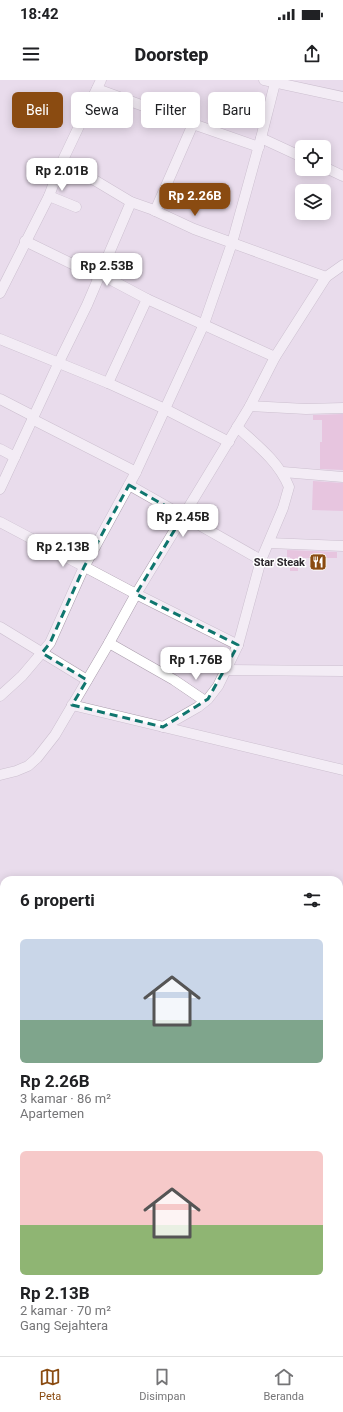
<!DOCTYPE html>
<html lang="id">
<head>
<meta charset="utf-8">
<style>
  body { margin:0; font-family:Roboto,sans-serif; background:#f2f2f2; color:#202124; height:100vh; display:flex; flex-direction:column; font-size:15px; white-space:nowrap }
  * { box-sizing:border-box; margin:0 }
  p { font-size:13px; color:#757577 }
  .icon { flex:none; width:22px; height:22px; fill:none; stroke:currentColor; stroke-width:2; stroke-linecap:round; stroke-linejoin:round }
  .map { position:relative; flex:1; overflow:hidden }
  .details { position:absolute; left:0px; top:796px; width:343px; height:480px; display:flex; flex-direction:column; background:#fff; border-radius:12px 12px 0 0; box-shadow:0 2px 10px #0003 }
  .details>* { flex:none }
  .top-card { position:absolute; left:12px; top:12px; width:319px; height:36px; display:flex; gap:8px }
  .fabs { position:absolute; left:295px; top:60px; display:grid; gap:8px }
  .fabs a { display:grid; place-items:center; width:36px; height:36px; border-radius:6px; background:#fff; box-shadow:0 2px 10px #0003; font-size:20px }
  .price { position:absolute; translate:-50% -34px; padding:0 9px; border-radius:8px; background:#fff; color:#222; font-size:13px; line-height:26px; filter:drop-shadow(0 1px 2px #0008) }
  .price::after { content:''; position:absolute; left:50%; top:24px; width:12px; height:9px; margin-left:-6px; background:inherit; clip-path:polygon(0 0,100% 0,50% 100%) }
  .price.active { background:#8a4b11; color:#fff }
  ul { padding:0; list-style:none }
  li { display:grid; align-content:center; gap:8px; height:212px; padding:0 20px }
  li span { display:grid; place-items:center; height:124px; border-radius:6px; color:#555 }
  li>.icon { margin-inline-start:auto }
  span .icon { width:72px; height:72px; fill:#fffc; stroke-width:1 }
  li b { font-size:17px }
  h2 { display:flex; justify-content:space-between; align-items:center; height:48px; padding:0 20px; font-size:17px }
  .tag { padding:0 14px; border-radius:6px; background:#fff; box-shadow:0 2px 10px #0003; font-size:14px; line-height:36px }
  .tag.active { background:#8a4b11; color:#fff }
  .status { display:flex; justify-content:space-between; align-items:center; height:28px; padding:0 20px; background:#fff; direction:ltr }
  .status svg { height:11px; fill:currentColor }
  header { display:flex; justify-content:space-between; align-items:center; height:52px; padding:0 20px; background:#fff; font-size:18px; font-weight:800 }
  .dock { display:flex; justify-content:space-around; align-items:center; height:56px; border-top:1px solid #e0e0e0; background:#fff; font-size:11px; color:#757577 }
  .dock a { display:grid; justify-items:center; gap:2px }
  .dock .active { color:#8a4b11 }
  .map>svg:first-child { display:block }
  .building { fill:#e4a8cf }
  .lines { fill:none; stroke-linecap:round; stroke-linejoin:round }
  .minor-casing { stroke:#aa9dac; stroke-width:11 }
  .minor { stroke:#fff; stroke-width:10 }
  .marked { fill:none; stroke:#0f766e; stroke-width:3; stroke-dasharray:8 5; stroke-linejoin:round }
  .labels { text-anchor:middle; stroke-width:3; stroke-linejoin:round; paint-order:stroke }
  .poi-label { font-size:11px; font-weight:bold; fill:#2b262c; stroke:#fff; text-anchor:end }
</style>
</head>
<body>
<div class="status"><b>18:42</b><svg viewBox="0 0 49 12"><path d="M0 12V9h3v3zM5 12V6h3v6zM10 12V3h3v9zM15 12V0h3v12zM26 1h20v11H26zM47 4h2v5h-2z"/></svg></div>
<header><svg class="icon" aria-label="menu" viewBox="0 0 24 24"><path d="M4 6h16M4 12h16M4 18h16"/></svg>Doorstep<svg class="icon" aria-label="share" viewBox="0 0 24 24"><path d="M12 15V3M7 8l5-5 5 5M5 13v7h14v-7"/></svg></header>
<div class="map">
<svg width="343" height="1276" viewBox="0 0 343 1276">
  <rect width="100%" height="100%" fill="#e9dcec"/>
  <!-- building -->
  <g class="building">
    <path d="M 343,334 L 343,390 L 320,389 L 320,362 L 322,362 L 322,340 L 313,340 L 313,335 Z"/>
    <path d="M 313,401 L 343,403 L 343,431 L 312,430 Z"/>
    <path d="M 287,470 L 337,472 L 337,478 L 298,478 L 298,491 L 290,491 L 290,477 L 287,477 Z"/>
  </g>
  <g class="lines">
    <!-- minor casing -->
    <g class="minor-casing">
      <g id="minor">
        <path d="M 264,0 L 343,17"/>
        <path d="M 97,9 L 193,44 L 259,67"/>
        <path d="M 261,58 L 302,77"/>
        <path d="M 61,84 L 96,101 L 131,122 L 151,129 L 194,149 L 326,197"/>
        <path d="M 324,87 L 343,96"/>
        <path d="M 49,116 L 76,127"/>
        <path d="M 155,131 L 193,44"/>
        <path d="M 25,161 L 99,197"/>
        <path d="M 100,194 L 147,219 L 275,277"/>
        <path d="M 0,213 L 49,116 L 61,84 L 101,0"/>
        <path d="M 0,259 L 108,303 L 165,329 L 229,362"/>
        <path d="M 108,303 L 147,219"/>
        <path d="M 0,319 L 33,336"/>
        <path d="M 250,326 L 306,329 L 343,328"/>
        <path d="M 32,339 L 136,392"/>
        <path d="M 0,369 L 15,377"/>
        <path d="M 283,392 L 343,397"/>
        <path d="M 129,405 L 261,480"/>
        <path d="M 0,409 L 59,282 L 87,225 L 131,122"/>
        <path d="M 0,442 L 136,514 L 238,565"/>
        <path d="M 269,463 L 343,466"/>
        <path d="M 0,547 L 87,600"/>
        <path d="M 109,563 L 174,600 L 205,621"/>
        <path d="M 226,590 L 343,591"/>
        <path d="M 0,616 L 22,596 L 50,563 L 84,487 L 136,392 L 204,244 L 232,163 L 261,58 L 275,3"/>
        <path d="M 72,625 L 343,690"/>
        <path d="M 163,647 L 198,627 L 208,619 L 218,606 L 238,565 L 261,480 L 283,428 L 289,407 C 279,382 257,365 237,347"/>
        <path d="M 0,695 L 16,691 L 28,686 L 37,678 L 55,655 L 109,563 L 136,514 L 250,326 L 275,277 L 326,197 L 343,185"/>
        <path d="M 339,932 L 343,932"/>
        <path d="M 339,1032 L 343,1033"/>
        <path d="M 0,1061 L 4,1062"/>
        <path d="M 0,1088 L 4,1089"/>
        <path d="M 0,1109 L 4,1110"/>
        <path d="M 339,1162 L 343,1163"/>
        <path d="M 194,1276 L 195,1272"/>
        <path d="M 212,1276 L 213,1272"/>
      </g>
    </g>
    <!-- minor -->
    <use href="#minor" class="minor"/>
  </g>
  <!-- marked area -->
  <path d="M0 0H343V1276H0ZM 129,405 L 183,436 L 136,514 L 238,565 L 208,619 L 163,647 L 72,625 L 87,600 L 42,573 L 50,563 L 84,487 Z" fill="#e9dcec" fill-opacity=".55" fill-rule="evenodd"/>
  <path class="marked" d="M 129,405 L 183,436 L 136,514 L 238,565 L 208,619 L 163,647 L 72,625 L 87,600 L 42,573 L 50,563 L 84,487 Z"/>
  <!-- icons -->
  <defs>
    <g id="restaurant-square" transform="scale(0.9)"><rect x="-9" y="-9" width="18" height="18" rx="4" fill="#8a4b11" stroke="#fff"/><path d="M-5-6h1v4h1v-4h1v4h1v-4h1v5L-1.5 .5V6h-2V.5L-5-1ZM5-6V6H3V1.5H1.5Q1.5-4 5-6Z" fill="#fff"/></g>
  </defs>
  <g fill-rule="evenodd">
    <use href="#restaurant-square" x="318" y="482"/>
  </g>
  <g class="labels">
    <!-- poi labels -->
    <g class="poi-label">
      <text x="305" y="486">Star Steak</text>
    </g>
  </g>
</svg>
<div class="fabs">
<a><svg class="icon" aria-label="locate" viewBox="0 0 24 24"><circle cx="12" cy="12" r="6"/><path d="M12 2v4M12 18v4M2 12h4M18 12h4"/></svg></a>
<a><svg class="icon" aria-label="layers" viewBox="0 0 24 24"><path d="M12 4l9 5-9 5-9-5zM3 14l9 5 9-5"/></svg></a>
</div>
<b class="price" style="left:62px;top:112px">Rp 2.01B</b>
<b class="price active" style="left:195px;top:137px">Rp 2.26B</b>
<b class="price" style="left:107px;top:207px">Rp 2.53B</b>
<b class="price" style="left:183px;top:458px">Rp 2.45B</b>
<b class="price" style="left:63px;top:488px">Rp 2.13B</b>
<b class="price" style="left:196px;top:601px">Rp 1.76B</b>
<div class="top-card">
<a class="tag active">Beli</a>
<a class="tag">Sewa</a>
<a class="tag">Filter</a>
<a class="tag">Baru</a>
</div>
<section class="details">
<h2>6 properti<svg class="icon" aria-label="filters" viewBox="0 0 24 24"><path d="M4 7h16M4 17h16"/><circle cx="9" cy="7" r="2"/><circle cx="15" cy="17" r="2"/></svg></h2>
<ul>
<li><span style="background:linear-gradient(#c9d6e8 65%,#7fa58c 0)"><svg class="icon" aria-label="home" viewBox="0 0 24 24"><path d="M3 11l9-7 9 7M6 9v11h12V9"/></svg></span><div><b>Rp 2.26B</b><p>3 kamar · 86 m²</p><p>Apartemen</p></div></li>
<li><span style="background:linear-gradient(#f6c9c9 60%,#8fb573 0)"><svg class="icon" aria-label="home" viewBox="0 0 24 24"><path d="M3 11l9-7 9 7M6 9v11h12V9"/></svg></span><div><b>Rp 2.13B</b><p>2 kamar · 70 m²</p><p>Gang Sejahtera</p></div></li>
</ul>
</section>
</div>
<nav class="dock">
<a class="active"><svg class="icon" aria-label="map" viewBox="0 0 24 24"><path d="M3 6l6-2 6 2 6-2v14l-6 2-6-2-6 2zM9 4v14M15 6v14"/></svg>Peta</a>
<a><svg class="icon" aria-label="saved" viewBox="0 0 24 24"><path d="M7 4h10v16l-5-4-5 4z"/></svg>Disimpan</a>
<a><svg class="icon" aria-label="home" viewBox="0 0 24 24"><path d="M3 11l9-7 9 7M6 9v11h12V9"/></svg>Beranda</a>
</nav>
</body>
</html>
